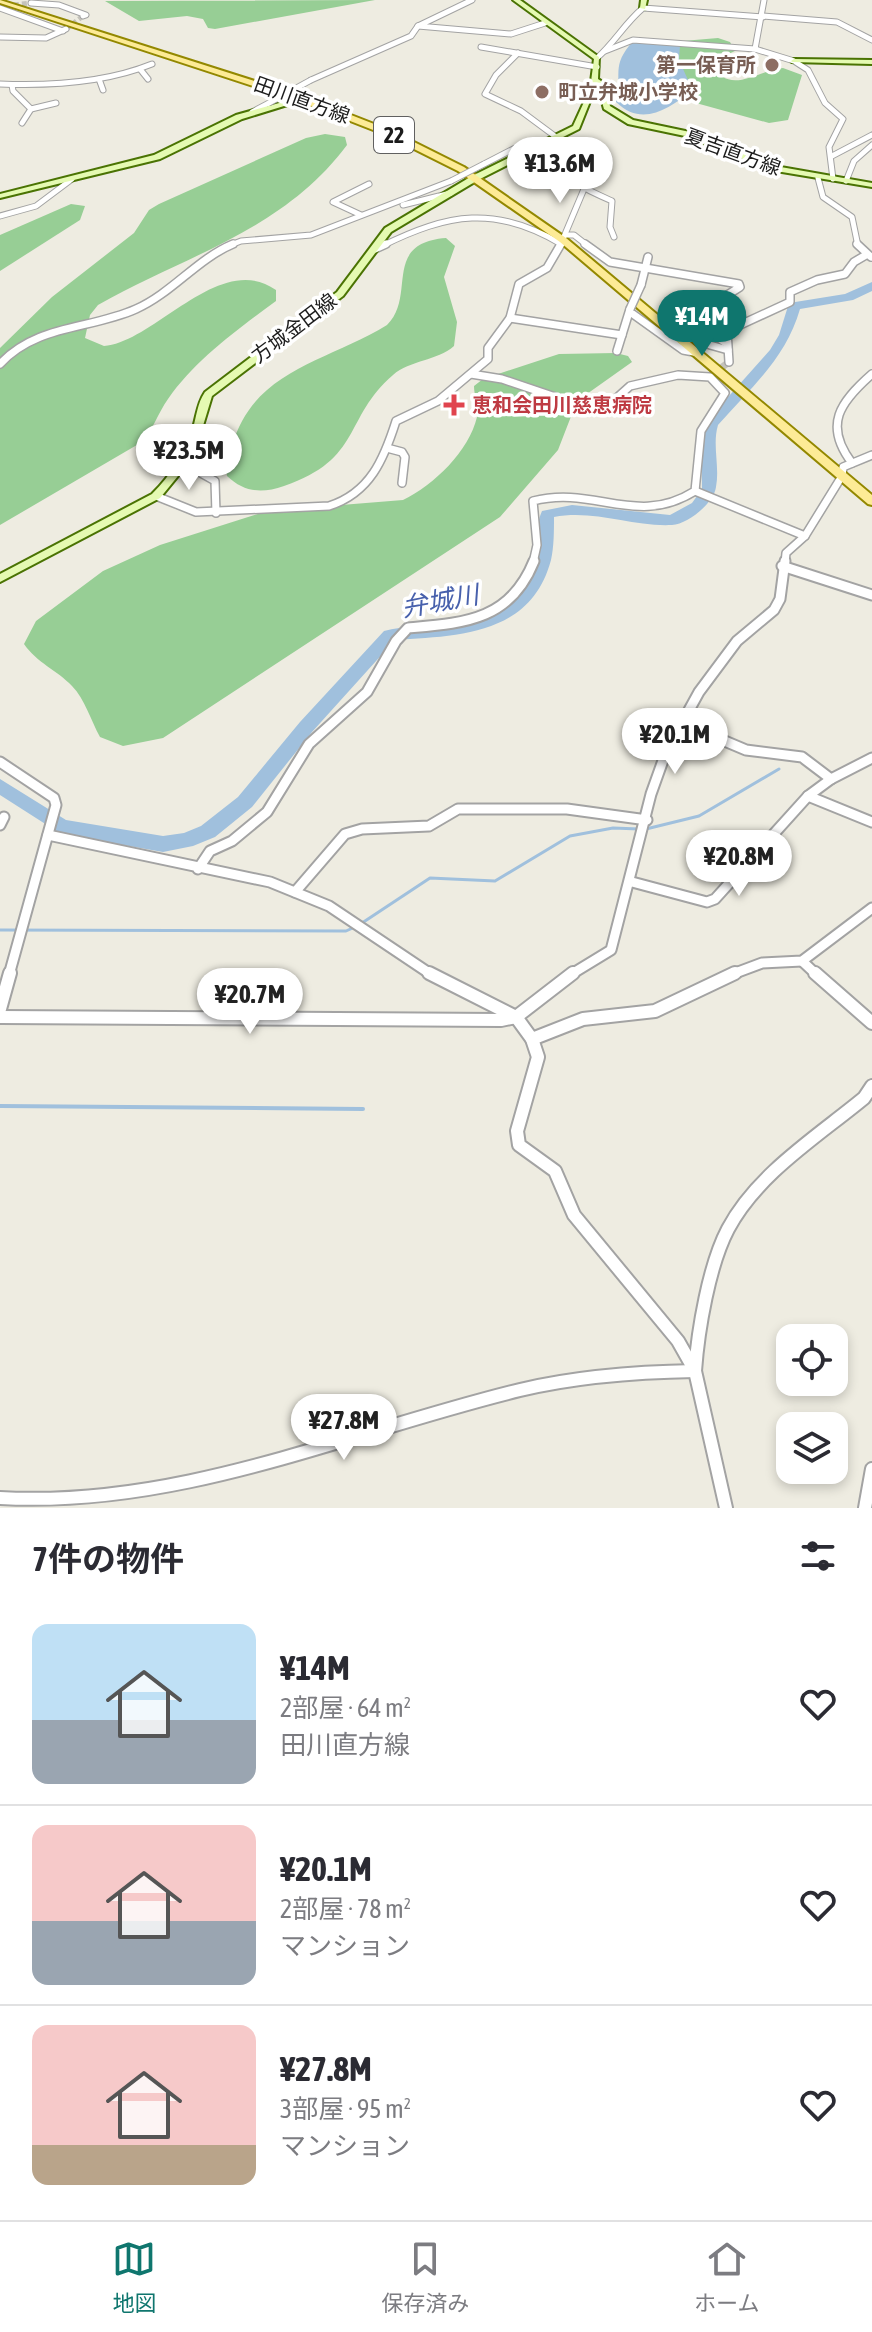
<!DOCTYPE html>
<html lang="ja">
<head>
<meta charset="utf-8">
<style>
  body { margin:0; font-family:"Asap Condensed","Noto Sans JP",sans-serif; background:#f2f2f3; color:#2b2b33; height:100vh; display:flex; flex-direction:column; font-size:30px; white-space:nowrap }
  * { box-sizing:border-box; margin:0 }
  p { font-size:26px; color:#7c7c81 }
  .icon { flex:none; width:44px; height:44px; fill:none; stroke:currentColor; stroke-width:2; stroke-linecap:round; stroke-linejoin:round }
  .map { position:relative; height:1508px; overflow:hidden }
  .details { display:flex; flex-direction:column; background:#fff; flex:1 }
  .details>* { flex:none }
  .buttons { position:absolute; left:776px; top:1324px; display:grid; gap:16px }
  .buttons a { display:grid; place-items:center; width:72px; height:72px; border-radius:16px; background:#fff; box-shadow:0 4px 12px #0003; font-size:40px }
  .price { position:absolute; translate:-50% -68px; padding:0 18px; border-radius:28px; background:#fff; color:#222; font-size:26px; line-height:52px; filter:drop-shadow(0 2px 4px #0008) }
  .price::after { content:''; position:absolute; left:50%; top:48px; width:24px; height:18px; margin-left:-12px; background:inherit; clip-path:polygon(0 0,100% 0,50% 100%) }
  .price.current { background:#0f766e; color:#fff }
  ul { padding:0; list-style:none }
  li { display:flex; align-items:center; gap:24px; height:200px; padding:0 32px }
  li+li { border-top:2px solid #e1e1e2 }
  li span { display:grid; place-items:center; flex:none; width:224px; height:160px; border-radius:16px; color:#555 }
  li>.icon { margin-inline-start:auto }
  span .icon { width:96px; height:96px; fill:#fffc; stroke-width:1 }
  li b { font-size:34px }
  h2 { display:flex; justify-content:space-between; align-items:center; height:96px; padding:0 32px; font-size:34px }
  .tab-bar { display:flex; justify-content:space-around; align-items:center; height:112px; border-top:2px solid #e1e1e2; background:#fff; font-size:22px; color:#7c7c81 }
  .tab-bar a { display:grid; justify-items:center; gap:4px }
  .tab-bar .current { color:#0f766e }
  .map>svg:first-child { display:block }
  .forest { fill:#97ce95 }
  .water { fill:#a0c0dd }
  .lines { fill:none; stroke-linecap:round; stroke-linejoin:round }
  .stream-far1 { stroke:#a0c0dd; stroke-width:3 }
  .stream { stroke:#a0c0dd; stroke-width:4 }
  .river { fill:#a0c0dd; fill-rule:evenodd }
  .street-tunnel-far1 { stroke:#c4c2ba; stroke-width:5; stroke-dasharray:5 3; stroke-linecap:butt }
  .street-tunnel { stroke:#c4c2ba; stroke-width:7; stroke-dasharray:7 3; stroke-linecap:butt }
  .street-far3-casing { stroke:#a3a3a3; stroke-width:7 }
  .street-far2-casing { stroke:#a3a3a3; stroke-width:10 }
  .street-far1-casing { stroke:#a3a3a3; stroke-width:13 }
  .street-casing { stroke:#a3a3a3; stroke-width:16 }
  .secondary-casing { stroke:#4a7303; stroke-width:4 }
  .primary-casing { stroke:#938800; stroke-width:4 }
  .street-far3 { stroke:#fff; stroke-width:5 }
  .street-far2 { stroke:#fff; stroke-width:7 }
  .street-far1 { stroke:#fff; stroke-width:9 }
  .street { stroke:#fff; stroke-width:12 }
  .secondary { fill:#e5fab2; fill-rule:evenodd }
  .primary { fill:#fdeb96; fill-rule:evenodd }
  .street-bridge-far1-casing { stroke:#a3a3a3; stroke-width:7; stroke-linecap:butt }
  .street-bridge-casing { stroke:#a3a3a3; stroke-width:10; stroke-linecap:butt }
  .street-bridge-far1 { stroke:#fff; stroke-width:5 }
  .street-bridge { stroke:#fff; stroke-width:7 }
  .education-dot { fill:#8d6e63; stroke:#fff; stroke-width:3 }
  .health-dot { fill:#e0444e; stroke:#fff; stroke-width:3 }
  .labels { text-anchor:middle; stroke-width:7; stroke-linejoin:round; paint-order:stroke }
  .far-education-label { font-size:20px; font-weight:bold; fill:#785e54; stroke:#fff; text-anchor:end }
  .far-street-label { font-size:20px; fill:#1c1c1c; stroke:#fff }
  .far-health-label { font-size:20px; font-weight:bold; fill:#be3a42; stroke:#fff; text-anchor:start }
  .shield { fill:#fff; stroke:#606060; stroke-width:2 }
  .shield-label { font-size:22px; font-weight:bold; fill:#1c1c1c }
  .water-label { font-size:26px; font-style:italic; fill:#4760ac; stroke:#fff }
</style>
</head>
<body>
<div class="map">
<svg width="872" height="1508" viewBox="0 0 872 1508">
  <rect width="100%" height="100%" fill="#eeece1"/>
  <!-- forest -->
  <g class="forest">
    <path d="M 375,0 L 215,29 L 208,28 L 203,19 L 187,16 L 139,21 L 105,1 Z"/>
    <path d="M 718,38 L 730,42 L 735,51 L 711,62 C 728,98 757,70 783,68 L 802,75 L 788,120 L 769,123 L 685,100 L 671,42 Z"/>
    <path d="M 325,134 L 345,137 L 347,145 C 283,231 186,255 98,305 L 90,315 L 85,338 L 104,346 C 155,342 220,250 276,290 L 276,301 C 238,329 195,360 168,399 C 158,413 154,428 142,442 L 0,525 L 0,348 L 52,297 L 134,233 L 149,210 L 159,204 L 306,138 Z"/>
    <path d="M 71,204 L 85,206 L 80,220 L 0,271 L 0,235 Z"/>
    <path d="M 446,238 L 455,246 L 444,277 L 457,322 L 454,346 C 437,361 410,360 393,375 C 343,418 363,459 284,486 C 261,494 244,492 227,476 C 225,466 229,456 232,446 C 254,369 327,362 387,325 C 417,296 381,243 446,238 Z"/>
    <path d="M 616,353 L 628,356 L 632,362 L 577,401 L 558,450 L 500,517 L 163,738 L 123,746 L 100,737 C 91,721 85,699 72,686 C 57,670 37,663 24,644 L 36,621 L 103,571 L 160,545 L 267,511 L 403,500 C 434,485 469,451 477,417 C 479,407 474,396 474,386 L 483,379 L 559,354 Z"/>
  </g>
  <!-- water -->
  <path class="water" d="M 633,41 L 680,45 L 679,60 L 693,91 C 668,108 643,128 616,102 C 623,74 610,67 633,41 Z"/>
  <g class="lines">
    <!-- stream-far1 -->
    <g class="stream-far1">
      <path d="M 646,829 L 699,816 L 779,769"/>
      <path d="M 362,923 L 430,878 L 495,881 L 570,836 L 613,828 L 639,829"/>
      <path d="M 0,930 L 346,931 L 355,927"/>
    </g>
    <!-- stream -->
    <path class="stream" d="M 0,1106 L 363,1109"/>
    <!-- river -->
    <path class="river" d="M 872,282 L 872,291 L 853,300 L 800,309 C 786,358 751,388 718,425 C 712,445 720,466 716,487 C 714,503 688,524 672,525 C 632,527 594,509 554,517 C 554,531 554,547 551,560 C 531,635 459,636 395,640 L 312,732 L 252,807 L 215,837 L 193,846 L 163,852 L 61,834 L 0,795 L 0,779 L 66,820 L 163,836 L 184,833 L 201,826 L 238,797 L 300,722 L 384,631 C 431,618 498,635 527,583 C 540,560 532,533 542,511 L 572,505 L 670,515 L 692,503 L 702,489 L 701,435 L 704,424 L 770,350 L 779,335 L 789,303 L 845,294 Z"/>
    <!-- street-tunnel-far1 -->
    <g class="street-tunnel-far1">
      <path d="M 6,6 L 31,3"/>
      <path d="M 66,29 L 83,16"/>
    </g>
    <!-- street-tunnel -->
    <path class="street-tunnel" d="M 713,374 L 729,362"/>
    <!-- street-far3 casing -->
    <g class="street-far3-casing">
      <g id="street-far3">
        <path d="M 472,0 L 418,26 L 511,34 L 545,23"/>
        <path d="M 31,3 L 59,5 L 86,15 L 83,16"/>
        <path d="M 0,8 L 63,31"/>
        <path d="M 763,16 L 837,22 L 872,40"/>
        <path d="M 0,37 L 46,38 L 66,29"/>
        <path d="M 481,47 L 597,67"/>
        <path d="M 755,49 L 764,0"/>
        <path d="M 605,51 L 633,40 L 755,49 L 794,61 L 808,70 L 825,103 L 843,119 L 829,147 L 833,179"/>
        <path d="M 518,53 L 496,75 L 485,94 L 521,111 L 556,137 C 566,181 572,183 612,201 L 610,227 L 614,237"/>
        <path d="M 597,58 C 615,42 625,23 643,8 L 763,17"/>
        <path d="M 140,69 L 148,79"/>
        <path d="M 99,79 L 103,90"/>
        <path d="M 311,80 L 411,36 L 418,26"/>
        <path d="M 0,84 C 50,86 105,83 152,64"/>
        <path d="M 12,85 L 13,91 L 31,109 L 56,103"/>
        <path d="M 252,112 L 269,103"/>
        <path d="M 22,123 L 31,109"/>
        <path d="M 832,156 L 872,135"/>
        <path d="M 484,164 L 525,143 L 548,142"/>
        <path d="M 818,178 L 823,197 L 852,217 L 858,246"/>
        <path d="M 846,181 L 854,161 L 872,145"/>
        <path d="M 403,205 L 451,193"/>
        <path d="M 361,215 L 333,202 L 369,184"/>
        <path d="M 0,216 L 36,206 L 72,179"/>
        <path d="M 566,235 L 574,235 L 588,246"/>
        <path d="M 228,246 L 241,241 L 311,235 L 451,181"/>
        <path d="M 382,246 C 449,213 495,205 561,244"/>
        <path d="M 560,246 L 584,189"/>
      </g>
    </g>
    <!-- street-far2 casing -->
    <g class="street-far2-casing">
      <g id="street-far2">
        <path d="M 585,244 L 610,262 L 739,284 L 740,287 L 713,304 L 707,316 L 710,332 L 727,344"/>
        <path d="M 857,244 L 871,257"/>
        <path d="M 375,249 L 386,244"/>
        <path d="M 641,285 L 648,257"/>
        <path d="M 630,312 L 683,350 L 699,353"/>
        <path d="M 510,318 L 622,335"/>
        <path d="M 679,329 L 686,327 L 710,345 L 728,350"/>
        <path d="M 617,351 L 630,309"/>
        <path d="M 729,362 L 727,331 L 790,302 L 790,292 L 817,280 L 845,274 L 854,262 L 866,255"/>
        <path d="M 0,364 C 37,324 89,330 136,309 C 172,293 197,259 233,244"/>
        <path d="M 471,374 L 502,379 L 591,409 L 611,403 L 630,386 L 678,375 L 710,377 L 725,393 L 701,431 L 695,491 C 636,528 595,485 533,501 L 537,545 L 533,563"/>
        <path d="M 387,448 L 402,452 L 405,457 L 402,483"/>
        <path d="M 181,462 L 215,481 L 216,513"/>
        <path d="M 852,463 C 823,425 840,402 872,374"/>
        <path d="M 695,491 L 805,536"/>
        <path d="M 156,496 L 196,512 L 329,506 C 370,493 384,459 396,421 L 438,401 L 488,359 L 488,348 L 510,318 L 519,284 L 547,268 L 561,244"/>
        <path d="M 785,563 L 786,553 L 805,536 L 842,476 L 843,467 L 872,455"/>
      </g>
    </g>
    <!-- street-far1 casing -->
    <g class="street-far1-casing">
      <g id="street-far1">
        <path d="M 782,566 L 872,595"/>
        <path d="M 682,723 L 746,750 L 802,757 L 831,779"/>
        <path d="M 0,762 L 54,798 L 56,805 L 9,975"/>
        <path d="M 808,796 L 872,822"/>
        <path d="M 0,825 L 4,817"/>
        <path d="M 48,835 L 270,882 L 329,906 L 432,975"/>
        <path d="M 198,869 L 210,851 L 232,841 L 267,812 L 309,744 L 367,692 L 396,641 L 408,628 C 464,623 510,621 534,561"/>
        <path d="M 632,882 L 707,902 L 715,899 L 808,796 L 831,779 L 872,758"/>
        <path d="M 295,892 L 345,834 L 362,829 L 429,826 L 458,809 L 567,809 L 647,820"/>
        <path d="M 802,961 L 817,975"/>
        <path d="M 570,975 L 611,950 L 651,794 L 666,752 L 699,692 L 737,641 L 774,610 L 780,599 L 785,561"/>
        <path d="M 730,975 L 762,963 L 802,961 L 872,908"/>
      </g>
    </g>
    <!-- street casing -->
    <g class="street-casing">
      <g id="street">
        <path d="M 429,973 L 516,1017 L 532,1039 L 538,1057 L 517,1131 L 519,1145 L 555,1171 L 574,1215 L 678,1341 L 695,1371 L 726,1508"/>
        <path d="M 815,973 L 872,1023"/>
        <path d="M 0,1009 L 10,973"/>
        <path d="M 0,1017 L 501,1020 L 516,1017 L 573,973"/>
        <path d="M 532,1039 L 583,1019 L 655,1011 L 735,973"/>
        <path d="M 695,1371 C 698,1330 709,1265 728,1229 C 757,1174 818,1136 864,1098 L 872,1086"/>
        <path d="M 0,1498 C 182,1508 347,1432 520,1390 C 578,1376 636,1372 695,1371"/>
        <path d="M 865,1508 L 872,1469"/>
      </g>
    </g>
    <!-- secondary casing -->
    <g class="secondary-casing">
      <g id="secondary">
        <path d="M 513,0 L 520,0 L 599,57 L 598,79 L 604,83 L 610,106 L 633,120 L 690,132 L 775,166 L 872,183 L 872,187 L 770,170 L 685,136 L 628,124 L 604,109 L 597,84 L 579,129 L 478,180 L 391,232 L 343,296 L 212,396 L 199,439 L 190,457 L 178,476 L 160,498 L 0,582 L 0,574 L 152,494 C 171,475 185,453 193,428 C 197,415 197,404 205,392 L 337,292 L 385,228 L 472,176 L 573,126 L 590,89 L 594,59 Z"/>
        <path d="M 641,0 L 647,0 L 645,9 L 640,8 Z"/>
        <path d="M 794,59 L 872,60 L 872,64 L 792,62 L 791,61 Z"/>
        <path d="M 308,95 L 310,96 L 310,98 L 242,119 L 160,159 L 0,198 L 0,194 L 154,155 L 236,115 Z"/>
      </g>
    </g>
    <!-- primary casing -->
    <g class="primary-casing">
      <path id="primary" d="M 0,0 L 305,97 L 392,131 L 464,167 L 566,238 L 872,495 L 872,505 L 868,504 L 560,242 L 458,171 L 386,135 L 299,101 L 0,3 Z"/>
    </g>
    <!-- street-far3 -->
    <use href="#street-far3" class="street-far3"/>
    <!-- street-far2 -->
    <use href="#street-far2" class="street-far2"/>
    <!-- street-far1 -->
    <use href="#street-far1" class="street-far1"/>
    <!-- street -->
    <use href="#street" class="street"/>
    <!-- secondary -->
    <use href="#secondary" class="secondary"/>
    <!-- primary -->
    <use href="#primary" class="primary"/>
    <!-- street-bridge-far1 casing -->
    <g class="street-bridge-far1-casing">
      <g id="street-bridge-far1">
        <path d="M 269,103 L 311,80"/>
        <path d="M 451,181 L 484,164"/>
      </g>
    </g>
    <!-- street-bridge casing -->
    <g class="street-bridge-casing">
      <path id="street-bridge" d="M 630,309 L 641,285"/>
    </g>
    <!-- street-bridge-far1 -->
    <use href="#street-bridge-far1" class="street-bridge-far1"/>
    <!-- street-bridge -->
    <use href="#street-bridge" class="street-bridge"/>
  </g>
  <!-- markers -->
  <g class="education-dot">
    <circle cx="772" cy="65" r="8"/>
    <circle cx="542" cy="92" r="8"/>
  </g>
  <path class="health-dot" d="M450 393h8v8h8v8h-8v8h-8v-8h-8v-8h8z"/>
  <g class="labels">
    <!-- far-education labels -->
    <g class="far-education-label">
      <text x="756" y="72">第一保育所</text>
      <text x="558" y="99" text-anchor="start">町立弁城小学校</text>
    </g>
    <!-- far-street labels -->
    <g class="far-street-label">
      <text transform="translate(302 100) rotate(20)" y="7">田川直方線</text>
      <text transform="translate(733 152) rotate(20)" y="7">夏吉直方線</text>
      <text transform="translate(294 328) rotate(-37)" y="7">方城金田線</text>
    </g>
    <!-- far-health labels -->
    <g class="far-health-label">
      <text x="472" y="412">恵和会田川慈恵病院</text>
    </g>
    <!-- shield labels -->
    <rect class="shield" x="374" y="117" width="40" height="36" rx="6"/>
    <g class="shield-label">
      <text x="394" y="143">22</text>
    </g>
    <!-- water labels -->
    <g class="water-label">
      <text transform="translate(440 601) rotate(-10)" y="9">弁城川</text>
    </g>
  </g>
</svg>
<div class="buttons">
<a><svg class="icon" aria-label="locate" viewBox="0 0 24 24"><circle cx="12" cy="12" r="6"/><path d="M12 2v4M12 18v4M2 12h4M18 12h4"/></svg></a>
<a><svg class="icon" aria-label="layers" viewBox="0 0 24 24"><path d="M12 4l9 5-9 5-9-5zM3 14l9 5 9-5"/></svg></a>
</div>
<b class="price" style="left:560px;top:205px">¥13.6M</b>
<b class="price current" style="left:702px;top:358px">¥14M</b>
<b class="price" style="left:189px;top:492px">¥23.5M</b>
<b class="price" style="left:675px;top:776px">¥20.1M</b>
<b class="price" style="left:739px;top:898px">¥20.8M</b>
<b class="price" style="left:250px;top:1036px">¥20.7M</b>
<b class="price" style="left:344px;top:1462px">¥27.8M</b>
</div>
<section class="details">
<h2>7件の物件<svg class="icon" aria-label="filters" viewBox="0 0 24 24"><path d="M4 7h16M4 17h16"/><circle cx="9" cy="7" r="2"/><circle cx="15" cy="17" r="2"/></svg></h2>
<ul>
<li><span style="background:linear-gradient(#bfe0f5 60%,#9aa5b1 0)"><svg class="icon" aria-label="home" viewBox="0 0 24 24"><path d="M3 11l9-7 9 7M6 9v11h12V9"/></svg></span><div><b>¥14M</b><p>2部屋 · 64 m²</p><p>田川直方線</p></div><svg class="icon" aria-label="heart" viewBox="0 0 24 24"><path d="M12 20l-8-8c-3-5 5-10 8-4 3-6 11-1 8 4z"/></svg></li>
<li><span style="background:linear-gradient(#f6c9c9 60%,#9aa5b1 0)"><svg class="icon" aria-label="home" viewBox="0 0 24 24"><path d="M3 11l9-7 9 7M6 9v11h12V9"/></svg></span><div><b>¥20.1M</b><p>2部屋 · 78 m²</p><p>マンション</p></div><svg class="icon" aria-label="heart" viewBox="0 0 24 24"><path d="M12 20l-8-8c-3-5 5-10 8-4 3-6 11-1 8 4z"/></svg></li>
<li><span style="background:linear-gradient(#f6c9c9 75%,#b9a48a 0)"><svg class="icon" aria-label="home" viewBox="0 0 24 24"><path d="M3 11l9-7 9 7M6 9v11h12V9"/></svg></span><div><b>¥27.8M</b><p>3部屋 · 95 m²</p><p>マンション</p></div><svg class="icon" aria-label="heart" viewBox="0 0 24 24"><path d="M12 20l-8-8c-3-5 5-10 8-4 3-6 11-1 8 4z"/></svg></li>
</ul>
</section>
<nav class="tab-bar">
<a class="current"><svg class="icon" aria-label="map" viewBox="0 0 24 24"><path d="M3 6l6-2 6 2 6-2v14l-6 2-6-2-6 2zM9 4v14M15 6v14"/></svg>地図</a>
<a><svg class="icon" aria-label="saved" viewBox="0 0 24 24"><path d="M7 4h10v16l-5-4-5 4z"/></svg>保存済み</a>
<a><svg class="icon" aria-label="home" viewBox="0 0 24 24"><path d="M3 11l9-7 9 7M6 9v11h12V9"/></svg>ホーム</a>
</nav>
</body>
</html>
